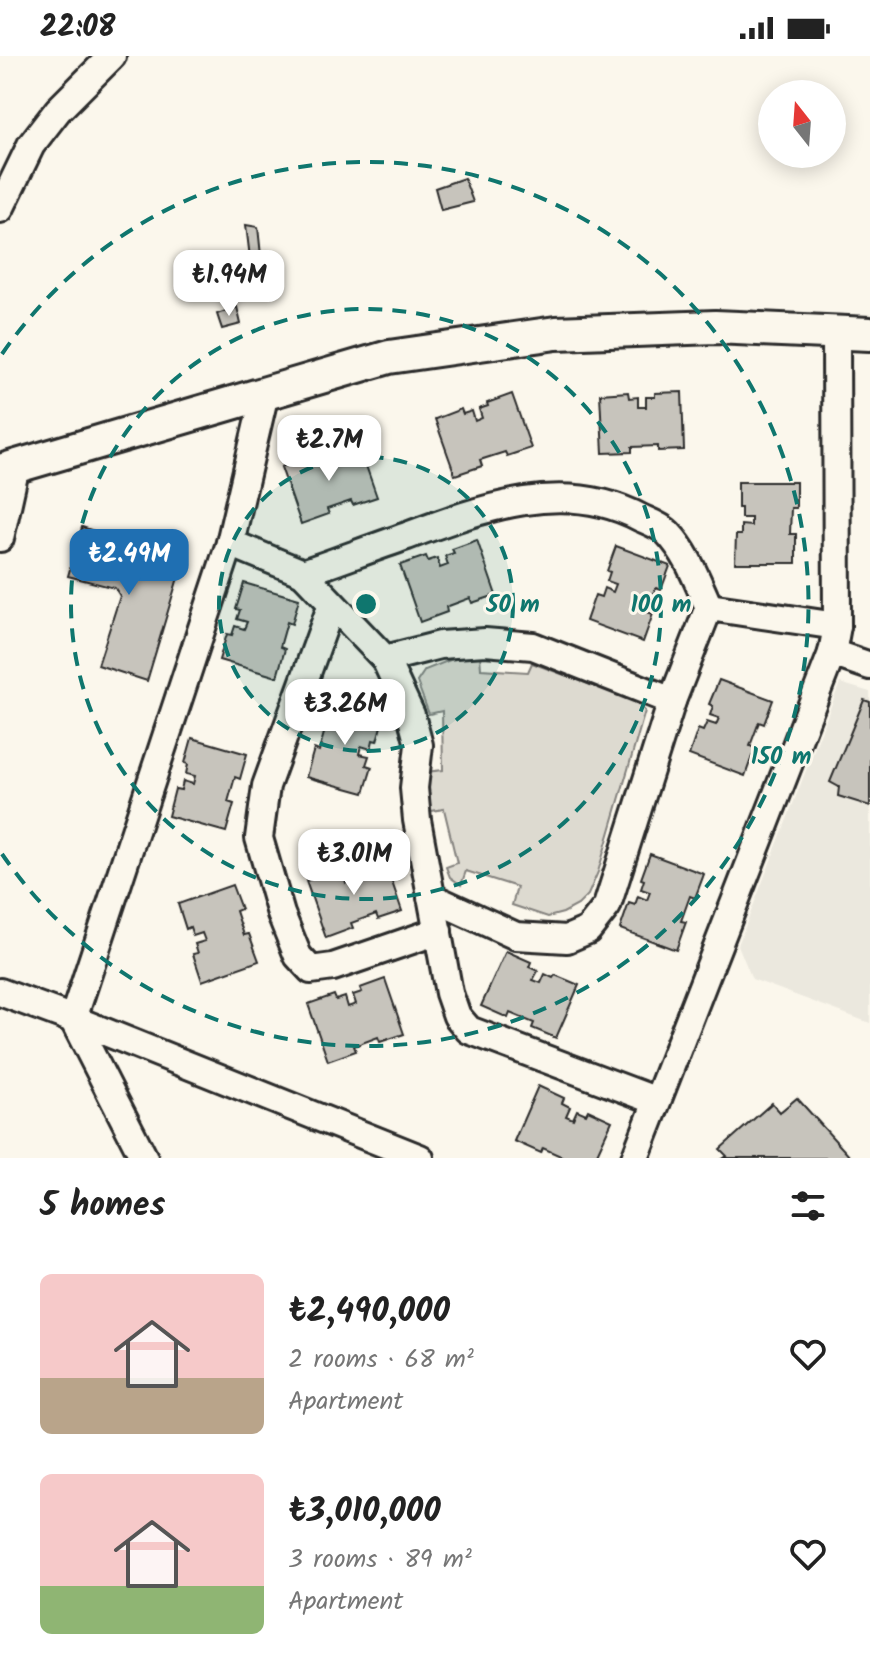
<!DOCTYPE html>
<html lang="en">
<head>
<meta charset="utf-8">
<style>
  body { margin:0; font-family:Kalam,sans-serif; background:#f2f2f2; color:#222; height:100vh; display:flex; flex-direction:column; font-size:30px; white-space:nowrap }
  * { box-sizing:border-box; margin:0 }
  p { font-size:26px; color:#767676 }
  .icon { flex:none; width:44px; height:44px; fill:none; stroke:currentColor; stroke-width:2; stroke-linecap:round; stroke-linejoin:round }
  .map { position:relative; height:1102px; overflow:hidden }
  .details { display:flex; flex-direction:column; background:#fff; flex:1 }
  .details>* { flex:none }
  .needle { width:52px; rotate:343deg }
  .buttons { position:absolute; left:758px; top:24px; display:grid; gap:16px }
  .buttons a { display:grid; place-items:center; width:88px; height:88px; border-radius:50%; background:#fff; box-shadow:0 4px 20px #0003; font-size:40px }
  .price { position:absolute; translate:-50% -68px; padding:0 18px; border-radius:16px; background:#fff; color:#222; font-size:26px; line-height:52px; filter:drop-shadow(0 2px 4px #0008) }
  .price::after { content:''; position:absolute; left:50%; top:48px; width:24px; height:18px; margin-left:-12px; background:inherit; clip-path:polygon(0 0,100% 0,50% 100%) }
  .price.on { background:#1f6fb2; color:#fff }
  ul { padding:0; list-style:none }
  li { display:flex; align-items:center; gap:24px; height:200px; padding:0 40px }
  li span { display:grid; place-items:center; flex:none; width:224px; height:160px; border-radius:12px; color:#555 }
  li>.icon { margin-inline-start:auto }
  span .icon { width:96px; height:96px; fill:#fffc; stroke-width:1 }
  li b { font-size:34px }
  h2 { display:flex; justify-content:space-between; align-items:center; height:96px; padding:0 40px; font-size:34px }
  .status { display:flex; justify-content:space-between; align-items:center; height:56px; padding:0 40px; background:#fff; direction:ltr }
  .status svg { height:22px; fill:currentColor }
  .map>svg:first-child { display:block }
  .built { fill:#ebe8de }
  .green { fill:#dddad0; stroke:#84827e; stroke-width:2 }
  .building { fill:#c7c4bc; stroke:#2b2b2b; stroke-width:2 }
  .lines { fill:none; stroke-linecap:round; stroke-linejoin:round }
  .minor-casing { stroke:#2b2b2b; stroke-width:32 }
  .major-casing { stroke:#2b2b2b; stroke-width:38 }
  .minor { stroke:#fbf7ec; stroke-width:26 }
  .major { stroke:#fbf7ec; stroke-width:32 }
  .ring { fill:none; stroke:#0f766e; stroke-width:4; stroke-dasharray:14 10 }
  .centre { fill:#0f766e; stroke:#fbf7ec; stroke-width:4 }
  .ring-label { font-size:24px; text-anchor:middle; font-weight:bold; fill:#0f766e; stroke:#fbf7ec; stroke-width:6; stroke-linejoin:round; paint-order:stroke }
</style>
</head>
<body>
<div class="status"><b>22:08</b><svg viewBox="0 0 49 12"><path d="M0 12V9h3v3zM5 12V6h3v6zM10 12V3h3v9zM15 12V0h3v12zM26 1h20v11H26zM47 4h2v5h-2z"/></svg></div>
<div class="map">
<svg width="870" height="1102" viewBox="0 0 870 1102">
  <rect width="100%" height="100%" fill="#fbf7ec"/>
  <filter id="ink" filterUnits="userSpaceOnUse"><feTurbulence type="fractalNoise" baseFrequency=".0125" numOctaves="2"/><feDisplacementMap in="SourceGraphic" scale="16" xChannelSelector="R" yChannelSelector="G"/><feConvolveMatrix kernelMatrix="1 2 1 2 8 2 1 2 1" color-interpolation-filters="sRGB"/></filter>
  <g filter="url(#ink)">
    <!-- built -->
    <path class="built" d="M 840,627 L 870,636 L 870,967 L 752,923 L 738,889 Z"/>
    <!-- green -->
    <path class="green" d="M 480,599 L 481,613 L 528,616 L 532,607 L 637,646 L 645,655 L 598,816 L 588,839 L 578,849 L 563,857 L 548,861 L 512,849 L 517,831 L 466,815 L 461,829 L 450,821 L 446,811 L 457,807 L 444,753 L 431,755 L 426,716 L 443,714 L 442,655 L 429,658 L 417,626 L 425,614 L 450,604 Z"/>
    <!-- building -->
    <g class="building">
      <path d="M 464,122 L 473,146 L 441,154 L 435,132 Z"/>
      <path d="M 246,169 L 258,171 L 262,209 L 251,210 Z"/>
      <path d="M 237,251 L 241,268 L 222,273 L 217,258 Z"/>
      <path d="M 628,336 L 629,342 L 638,341 L 638,351 L 646,351 L 646,341 L 655,341 L 655,337 L 682,336 L 684,394 L 658,395 L 658,390 L 632,391 L 632,396 L 603,397 L 600,338 Z"/>
      <path d="M 512,338 L 531,392 L 507,400 L 505,396 L 480,404 L 482,410 L 455,419 L 435,363 L 461,353 L 463,358 L 472,355 L 475,365 L 482,362 L 479,353 L 488,350 L 487,347 Z"/>
      <path d="M 358,387 L 377,441 L 353,449 L 351,445 L 327,453 L 329,458 L 301,468 L 281,411 L 307,402 L 309,407 L 318,404 L 322,414 L 329,411 L 326,402 L 335,399 L 333,395 Z"/>
      <path d="M 738,426 L 796,426 L 796,452 L 791,452 L 790,478 L 796,478 L 796,507 L 735,507 L 736,479 L 741,479 L 741,469 L 751,470 L 751,462 L 741,462 L 741,452 L 738,452 Z"/>
      <path d="M 82,471 L 183,505 L 147,625 L 98,609 L 120,540 L 115,532 L 68,520 Z"/>
      <path d="M 477,484 L 496,539 L 472,547 L 470,542 L 446,551 L 447,556 L 420,566 L 400,509 L 426,500 L 428,505 L 437,502 L 440,512 L 448,509 L 445,500 L 454,497 L 452,493 Z"/>
      <path d="M 616,490 L 670,510 L 661,534 L 656,532 L 647,556 L 653,558 L 643,586 L 586,565 L 595,539 L 601,541 L 604,532 L 613,536 L 616,528 L 607,525 L 610,516 L 607,515 Z"/>
      <path d="M 244,527 L 299,543 L 292,568 L 287,566 L 280,591 L 285,593 L 277,621 L 219,604 L 227,578 L 232,579 L 235,570 L 244,573 L 247,566 L 237,563 L 240,554 L 236,553 Z"/>
      <path d="M 719,624 L 773,644 L 764,668 L 759,666 L 750,690 L 755,692 L 745,720 L 689,699 L 698,673 L 703,675 L 707,666 L 716,669 L 719,662 L 710,659 L 713,650 L 709,648 Z"/>
      <path d="M 328,644 L 384,659 L 377,685 L 373,684 L 371,693 L 361,690 L 359,698 L 369,700 L 366,709 L 372,711 L 364,737 L 306,721 L 314,693 L 319,695 L 326,670 L 321,669 Z"/>
      <path d="M 864,644 L 870,646 L 870,750 L 838,740 L 839,731 L 830,726 Z"/>
      <path d="M 192,682 L 247,698 L 240,723 L 235,721 L 228,746 L 234,748 L 226,776 L 168,760 L 175,733 L 181,734 L 183,725 L 193,728 L 195,720 L 186,718 L 188,708 L 185,707 Z"/>
      <path d="M 650,798 L 704,818 L 695,842 L 690,840 L 681,865 L 686,866 L 676,894 L 620,873 L 629,847 L 635,849 L 638,840 L 647,844 L 650,836 L 641,833 L 644,824 L 641,823 Z"/>
      <path d="M 383,800 L 402,855 L 378,863 L 376,858 L 351,867 L 353,872 L 326,882 L 306,825 L 332,816 L 334,821 L 343,818 L 346,827 L 353,825 L 350,815 L 359,812 L 358,809 Z"/>
      <path d="M 232,829 L 241,853 L 236,855 L 244,879 L 249,878 L 259,905 L 202,925 L 193,898 L 198,897 L 195,888 L 205,885 L 202,877 L 193,880 L 190,871 L 186,873 L 178,848 Z"/>
      <path d="M 506,895 L 531,906 L 529,911 L 538,915 L 533,924 L 541,927 L 545,918 L 553,922 L 555,919 L 579,929 L 556,982 L 532,972 L 534,967 L 510,957 L 508,962 L 481,950 Z"/>
      <path d="M 385,923 L 404,978 L 380,986 L 378,981 L 354,990 L 356,995 L 328,1005 L 308,948 L 334,939 L 336,944 L 345,941 L 348,951 L 356,948 L 353,939 L 362,936 L 360,932 Z"/>
      <path d="M 538,1030 L 564,1042 L 562,1047 L 570,1051 L 566,1060 L 573,1063 L 577,1054 L 586,1058 L 588,1054 L 612,1065 L 595,1102 L 565,1102 L 543,1092 L 541,1097 L 514,1085 Z"/>
      <path d="M 797,1042 L 851,1102 L 724,1102 L 727,1100 L 720,1093 L 772,1047 L 780,1056 Z"/>
    </g>
    <g class="lines">
      <!-- minor casing -->
      <g class="minor-casing">
        <g id="minor">
          <path d="M 0,153 L 31,89 L 58,54 L 112,0"/>
          <path d="M 0,482 L 16,410"/>
          <path d="M 230,487 L 303,517 L 385,603 L 411,659 L 419,689 L 414,732 L 417,764 L 449,937 L 457,960 L 469,974 L 657,1045"/>
          <path d="M 303,517 C 338,505 372,492 407,480 C 482,452 565,421 641,462 C 650,466 661,470 668,477 C 688,498 697,525 709,551 L 672,645 L 607,850 L 588,874 L 567,883 L 516,880 L 431,841"/>
          <path d="M 332,548 L 266,730 L 259,782 L 281,858 L 298,900 L 311,914 L 333,911 L 438,875"/>
          <path d="M 709,551 L 837,570"/>
          <path d="M 832,597 L 870,610"/>
          <path d="M 385,603 L 440,589 L 485,586 L 533,590 L 672,645"/>
          <path d="M 0,936 L 73,963 L 420,1102"/>
          <path d="M 144,1102 L 73,963 L 230,487 L 265,337"/>
          <path d="M 635,1102 L 832,597 L 837,570 L 836,277"/>
        </g>
      </g>
      <!-- major casing -->
      <g class="major-casing">
        <path id="major" d="M 0,415 L 389,301 L 556,277 L 715,271 L 870,278"/>
      </g>
      <!-- minor -->
      <use href="#minor" class="minor"/>
      <!-- major -->
      <use href="#major" class="major"/>
    </g>
  </g>
  <!-- distance rings -->
  <circle cx="366" cy="548" r="147" fill="#0f766e" fill-opacity=".12"/>
  <g class="ring">
    <circle cx="366" cy="548" r="147"/>
    <circle cx="366" cy="548" r="295"/>
    <path d="M2 298A442 442 0 1 1 2 798"/>
  </g>
  <circle cx="366" cy="548" r="12" class="centre"/>
  <g class="ring-label">
    <text x="513" y="556">50 m</text>
    <text x="661" y="556">100 m</text>
    <text x="781" y="708">150 m</text>
  </g>
</svg>
<div class="buttons">
<a><svg class="needle" viewBox="-14 -14 28 28"><path d="M0-13l5 13h-10z" fill="#e53935"/><path d="M0 13l5-13h-10z" fill="#767676"/></svg></a>
</div>
<b class="price" style="left:229px;top:262px">₺1.94M</b>
<b class="price" style="left:329px;top:427px">₺2.7M</b>
<b class="price on" style="left:129px;top:541px">₺2.49M</b>
<b class="price" style="left:345px;top:691px">₺3.26M</b>
<b class="price" style="left:354px;top:841px">₺3.01M</b>
</div>
<section class="details">
<h2>5 homes<svg class="icon" aria-label="filters" viewBox="0 0 24 24"><path d="M4 7h16M4 17h16"/><circle cx="9" cy="7" r="2"/><circle cx="15" cy="17" r="2"/></svg></h2>
<ul>
<li><span style="background:linear-gradient(#f6c9c9 65%,#b9a48a 0)"><svg class="icon" aria-label="home" viewBox="0 0 24 24"><path d="M3 11l9-7 9 7M6 9v11h12V9"/></svg></span><div><b>₺2,490,000</b><p>2 rooms · 68 m²</p><p>Apartment</p></div><svg class="icon" aria-label="heart" viewBox="0 0 24 24"><path d="M12 20l-8-8c-3-5 5-10 8-4 3-6 11-1 8 4z"/></svg></li>
<li><span style="background:linear-gradient(#f6c9c9 70%,#8fb573 0)"><svg class="icon" aria-label="home" viewBox="0 0 24 24"><path d="M3 11l9-7 9 7M6 9v11h12V9"/></svg></span><div><b>₺3,010,000</b><p>3 rooms · 89 m²</p><p>Apartment</p></div><svg class="icon" aria-label="heart" viewBox="0 0 24 24"><path d="M12 20l-8-8c-3-5 5-10 8-4 3-6 11-1 8 4z"/></svg></li>
</ul>
</section>
</body>
</html>
